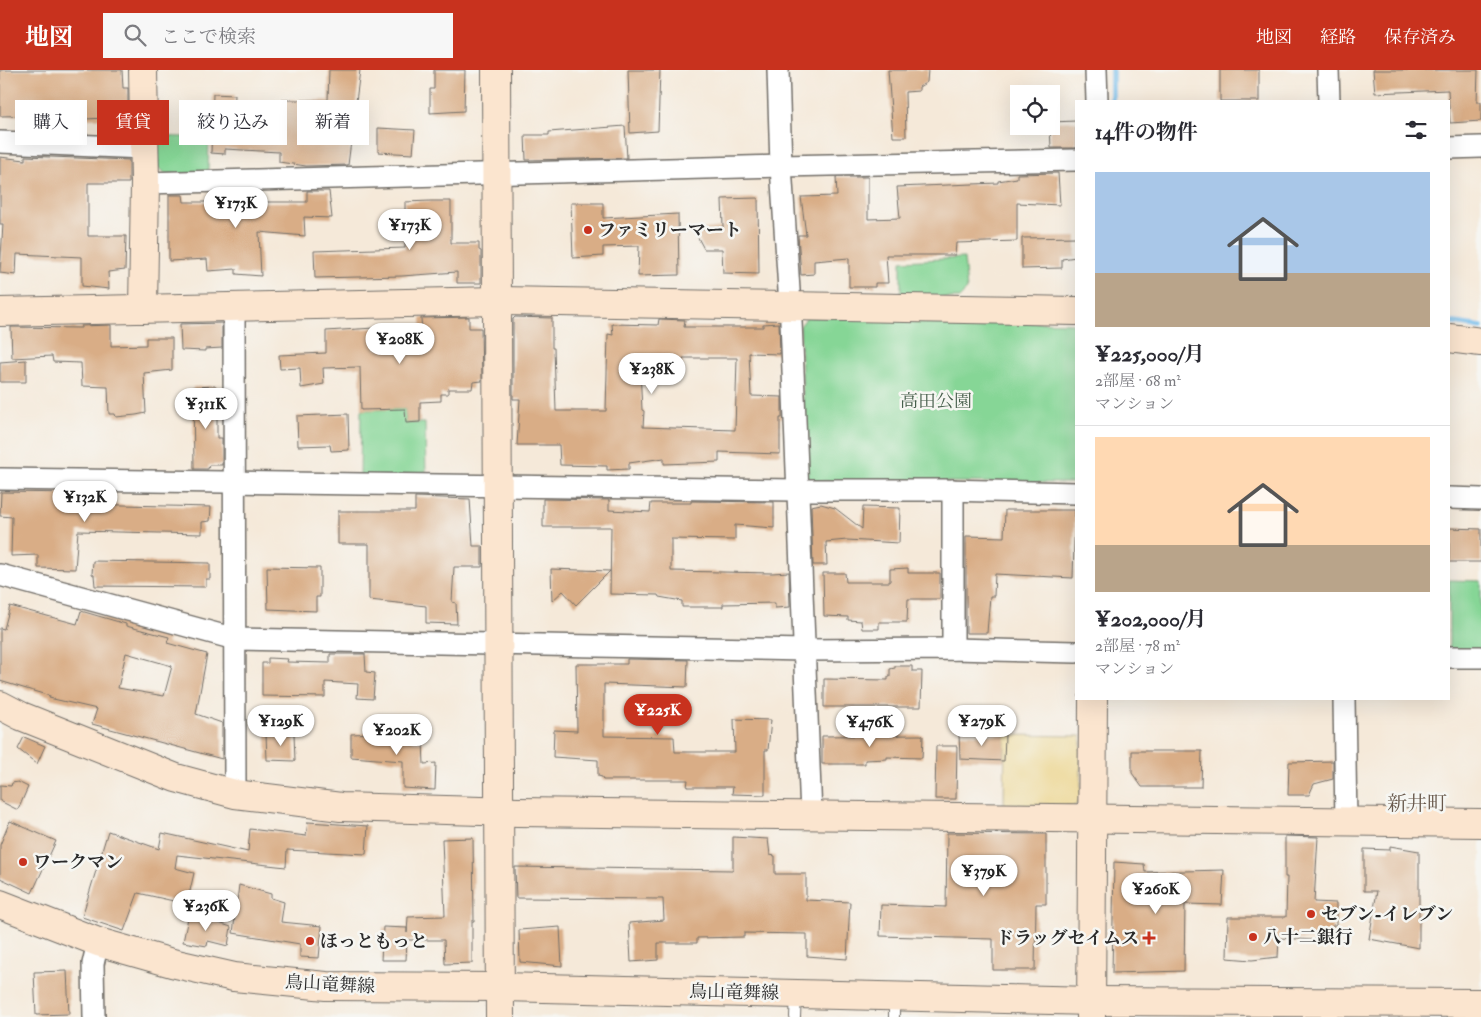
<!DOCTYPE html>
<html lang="ja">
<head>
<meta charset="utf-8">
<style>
  body { margin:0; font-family:"IM FELL Double Pica","Noto Serif JP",serif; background:#f7f7f7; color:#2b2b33; height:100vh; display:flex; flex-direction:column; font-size:19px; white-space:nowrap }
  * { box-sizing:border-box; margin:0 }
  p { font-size:16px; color:#7c7c81 }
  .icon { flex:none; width:28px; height:28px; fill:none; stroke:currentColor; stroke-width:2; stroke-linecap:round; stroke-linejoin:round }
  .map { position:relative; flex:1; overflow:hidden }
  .drawer { position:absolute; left:1075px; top:30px; width:375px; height:600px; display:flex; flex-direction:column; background:#fff; border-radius:0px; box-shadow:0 5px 20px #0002 }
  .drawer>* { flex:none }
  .guide { position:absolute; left:15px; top:30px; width:475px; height:45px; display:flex; gap:10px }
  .buttons { position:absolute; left:1010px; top:15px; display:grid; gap:10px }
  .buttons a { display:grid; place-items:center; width:50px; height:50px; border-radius:0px; background:#fff; box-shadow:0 5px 20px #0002; font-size:25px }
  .price { position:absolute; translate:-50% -42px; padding:0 11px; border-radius:18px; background:#fff; color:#222; font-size:16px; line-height:32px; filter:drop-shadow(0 1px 2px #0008) }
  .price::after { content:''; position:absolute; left:50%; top:30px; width:15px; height:11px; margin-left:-8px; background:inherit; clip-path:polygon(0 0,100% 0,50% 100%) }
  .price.on { background:#c8321e; color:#fff }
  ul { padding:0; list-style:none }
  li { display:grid; align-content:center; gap:10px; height:265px; padding:0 20px }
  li+li { border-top:1px solid #e1e1e2 }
  li span { display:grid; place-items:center; height:155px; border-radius:0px; color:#555 }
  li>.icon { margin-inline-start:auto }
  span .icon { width:90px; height:90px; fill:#fffc; stroke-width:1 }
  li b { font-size:21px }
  h2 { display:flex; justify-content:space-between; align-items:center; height:60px; padding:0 20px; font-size:21px }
  .tag { padding:0 18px; border-radius:0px; background:#fff; box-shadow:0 5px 20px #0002; font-size:18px; line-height:45px }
  .tag.on { background:#c8321e; color:#fff }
  header { display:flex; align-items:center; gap:30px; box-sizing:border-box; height:70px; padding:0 25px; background:#c8321e; color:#fff }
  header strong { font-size:24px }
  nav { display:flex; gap:28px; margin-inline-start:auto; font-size:18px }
  .search { width:350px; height:45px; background:#f7f7f7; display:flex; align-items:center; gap:12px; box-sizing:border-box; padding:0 18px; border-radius:0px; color:#7c7c81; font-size:19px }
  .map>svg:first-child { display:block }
  .green { fill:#86d696; stroke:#588060 }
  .sand { fill:#eeda9e; stroke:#8c8264 }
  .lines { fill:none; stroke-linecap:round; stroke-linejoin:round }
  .stream { stroke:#72bceb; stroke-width:5.5 }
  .building { fill:#d9ad86; fill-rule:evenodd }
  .lane-casing { stroke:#726e68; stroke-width:12 }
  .street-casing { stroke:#726e68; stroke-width:24 }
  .secondary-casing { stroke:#726e68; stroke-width:30 }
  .lane { stroke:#fff; stroke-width:10 }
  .street { stroke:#fff; stroke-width:21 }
  .secondary { stroke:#fbe5cf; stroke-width:28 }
  .poi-dot { fill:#c8321e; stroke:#f6f6f2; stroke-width:2 }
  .labels { text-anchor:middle; stroke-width:5; stroke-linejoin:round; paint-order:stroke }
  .poi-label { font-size:18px; font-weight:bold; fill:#2b2b2b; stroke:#f6f6f2; text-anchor:start }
  .park-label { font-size:18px; fill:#465e4b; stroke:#f6f6f2 }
  .street-label { font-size:18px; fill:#2b2b2b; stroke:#f6f6f2 }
  .quarter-label { font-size:20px; fill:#68584b; stroke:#f6f6f2 }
</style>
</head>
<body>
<header>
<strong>地図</strong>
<div class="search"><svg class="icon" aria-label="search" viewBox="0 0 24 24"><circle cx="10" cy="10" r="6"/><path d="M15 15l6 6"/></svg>ここで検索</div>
<nav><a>地図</a><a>経路</a><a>保存済み</a></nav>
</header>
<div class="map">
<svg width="1481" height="947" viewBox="0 0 1481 947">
  <rect width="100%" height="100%" fill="#f6f6f2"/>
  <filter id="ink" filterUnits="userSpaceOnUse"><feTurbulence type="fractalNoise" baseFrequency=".02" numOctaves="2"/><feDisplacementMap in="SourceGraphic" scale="10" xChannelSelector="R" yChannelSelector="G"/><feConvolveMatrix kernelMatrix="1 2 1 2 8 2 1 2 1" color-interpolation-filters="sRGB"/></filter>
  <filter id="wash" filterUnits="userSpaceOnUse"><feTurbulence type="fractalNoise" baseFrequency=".0096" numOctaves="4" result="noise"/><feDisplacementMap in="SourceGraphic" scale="20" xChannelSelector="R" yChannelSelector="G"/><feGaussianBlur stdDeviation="1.12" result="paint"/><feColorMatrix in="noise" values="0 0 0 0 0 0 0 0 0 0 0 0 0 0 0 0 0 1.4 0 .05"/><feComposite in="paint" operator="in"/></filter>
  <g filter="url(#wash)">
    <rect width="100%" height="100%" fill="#f5e9d9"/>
    <!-- green -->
    <g class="green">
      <path d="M 158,66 L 209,68 L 208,103 L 166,104 L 158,97 Z"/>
      <path d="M 964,188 L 967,220 L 959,228 L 901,228 L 901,191 Z"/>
      <path d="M 807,247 L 1072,253 L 1076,256 L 1076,413 L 812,411 L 806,406 L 800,256 Z"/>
      <path d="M 405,339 L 406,353 L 425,353 L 426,407 L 360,407 L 361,340 Z"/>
      <path d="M 1449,510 L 1481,511 L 1481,580 L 1449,579 Z"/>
    </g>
    <!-- sand -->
    <path class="sand" d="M 1005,665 L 1081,666 L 1081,729 L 1075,736 L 1004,736 Z"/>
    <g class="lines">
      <!-- stream -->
      <g class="stream">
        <path d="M 1112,31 L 1112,0"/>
        <path d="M 1449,252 L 1481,257"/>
      </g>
    </g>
    <g id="blocks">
      <!-- building -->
      <g class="building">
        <path d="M 0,0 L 122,0 L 123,18 L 128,18 L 128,47 L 85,49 L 47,47 L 47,45 L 0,46 Z"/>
        <path d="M 329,0 L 360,0 L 348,95 L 306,96 L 279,92 L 279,82 L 225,79 L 225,84 L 211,83 L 213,24 L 235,25 L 234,48 L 281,48 L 282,30 L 328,30 Z"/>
        <path d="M 434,0 L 465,0 L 464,41 L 430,43 L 430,19 L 434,19 Z"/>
        <path d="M 628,0 L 660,0 L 658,61 L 630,63 Z"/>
        <path d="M 888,0 L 928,0 L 927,12 L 919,17 L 919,21 L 905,22 L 906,67 L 893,67 Z"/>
        <rect x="1220" y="0" width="39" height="31"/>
        <path d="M 1373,0 L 1478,0 L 1477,32 L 1481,32 L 1481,51 L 1450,53 L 1448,20 L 1375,23 Z"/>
        <path d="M 1076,51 L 1076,78 L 1051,78 L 1050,56 L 1051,56 L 1051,52 Z"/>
        <path d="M 625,56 L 627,88 L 526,90 L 525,65 L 549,65 L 549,62 Z"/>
        <path d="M 378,58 L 415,60 L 413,84 L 378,82 Z"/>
        <path d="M 25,86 L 129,90 L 129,113 L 88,113 L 88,166 L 126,166 L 125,200 L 108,202 L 109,219 L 82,216 L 82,187 L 17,184 L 16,205 L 0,203 L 3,154 L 0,154 L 0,87 L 25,90 Z"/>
        <path d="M 1058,103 L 1060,135 L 1017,133 L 1017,171 L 956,173 L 955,185 L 886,185 L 888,213 L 875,213 L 875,217 L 849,217 L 849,188 L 814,191 L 814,204 L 801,205 L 798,165 L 806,165 L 801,127 L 837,126 L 836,107 L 868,107 L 868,149 L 900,148 L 897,117 L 998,113 L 998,111 L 1017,108 L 1017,104 Z"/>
        <path d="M 307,121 L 329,121 L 332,148 L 304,147 L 305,166 L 259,162 L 261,206 L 236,204 L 236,199 L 208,201 L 207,189 L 169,191 L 169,125 L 183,125 L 184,132 L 307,132 Z"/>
        <path d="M 758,128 L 759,204 L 723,203 L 722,179 L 704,179 L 694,160 L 723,157 L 722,129 Z"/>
        <path d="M 430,131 L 451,131 L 451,173 L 479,173 L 479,180 L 481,181 L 481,213 L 457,213 L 457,202 L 402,206 L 315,208 L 314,181 L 405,178 L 405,132 Z"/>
        <path d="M 571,133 L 603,133 L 603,148 L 678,144 L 679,205 L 638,206 L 639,176 L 603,177 L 603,186 L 573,188 Z"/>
        <path d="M 1076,167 L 1076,187 L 1062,189 L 1062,198 L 1022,199 L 1022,168 Z"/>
        <path d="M 469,247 L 469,258 L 481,258 L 482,311 L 473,312 L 472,319 L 448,319 L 448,324 L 441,324 L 441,331 L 420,332 L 420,352 L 406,353 L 405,339 L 361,340 L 360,297 L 323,298 L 324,314 L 301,318 L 300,298 L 280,299 L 279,285 L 326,283 L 326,261 L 374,258 L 376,279 L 423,278 L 421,248 Z"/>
        <path d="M 515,247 L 552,248 L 552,278 L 554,278 L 556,341 L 606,341 L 608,264 L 613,265 L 612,254 L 658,255 L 659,249 L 685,250 L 684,257 L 763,257 L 763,254 L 779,253 L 780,284 L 749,283 L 751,326 L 782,327 L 782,348 L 780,348 L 780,384 L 719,382 L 719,392 L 664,394 L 664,388 L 629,393 L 629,399 L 607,400 L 607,396 L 560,395 L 559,375 L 517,375 L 520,329 L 513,329 L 513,249 ZM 683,288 L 737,288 L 735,360 L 643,357 L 644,341 L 642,340 L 640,300 L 682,301 Z"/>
        <path d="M 222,253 L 222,278 L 205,279 L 205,281 L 181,280 L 180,254 Z"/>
        <path d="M 111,255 L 111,276 L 146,275 L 146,268 L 172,268 L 172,300 L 144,303 L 146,343 L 136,345 L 116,347 L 115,344 L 109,344 L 108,317 L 82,316 L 81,293 L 53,292 L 52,286 L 12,288 L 11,257 L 81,258 L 81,256 Z"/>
        <path d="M 26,290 L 26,312 L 0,312 L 0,292 Z"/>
        <path d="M 216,316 L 216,334 L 209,335 L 210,348 L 217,348 L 217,368 L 222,368 L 222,395 L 209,395 L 208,399 L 194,399 L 193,317 Z"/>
        <path d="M 348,344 L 349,380 L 331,381 L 330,375 L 298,376 L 297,346 Z"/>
        <path d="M 1,422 L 79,423 L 79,434 L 211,437 L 210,451 L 202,452 L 202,464 L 78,461 L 75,499 L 38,498 L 38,485 L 11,486 L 12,447 L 0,446 Z"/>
        <path d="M 415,427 L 470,429 L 473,476 L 482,476 L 482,497 L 454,497 L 452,532 L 456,533 L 457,554 L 426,553 L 426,536 L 369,530 L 369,474 L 338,474 L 338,441 L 415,441 Z"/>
        <path d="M 543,429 L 609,430 L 609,440 L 650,442 L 651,433 L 691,433 L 691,431 L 774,432 L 774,458 L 735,455 L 735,470 L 671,469 L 671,501 L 772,503 L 789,502 L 790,537 L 775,538 L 775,533 L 723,534 L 723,537 L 682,537 L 682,531 L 659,527 L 658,525 L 610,524 L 611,457 L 543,457 Z"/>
        <path d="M 821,434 L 835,438 L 862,459 L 863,437 L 900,438 L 899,473 L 847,470 L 826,472 L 827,495 L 813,495 L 811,436 Z"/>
        <path d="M 1005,440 L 1075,440 L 1073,508 L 995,504 L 994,526 L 990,526 L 987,563 L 966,563 L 966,466 L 1004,467 Z"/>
        <path d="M 1449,458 L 1481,459 L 1481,492 L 1449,492 Z"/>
        <path d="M 93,491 L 210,493 L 210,509 L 206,509 L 206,517 L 95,516 L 94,505 L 92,504 Z"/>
        <path d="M 267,497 L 320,498 L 320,527 L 316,527 L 316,541 L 268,539 Z"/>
        <path d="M 908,498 L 908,503 L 940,503 L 940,529 L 908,529 L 907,552 L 879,552 L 879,559 L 862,559 L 861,551 L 848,550 L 848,547 L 824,546 L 823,503 L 845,503 L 846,512 L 890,512 L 890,499 Z"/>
        <path d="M 551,499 L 610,501 L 576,535 L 563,521 L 552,531 Z"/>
        <path d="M 10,536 L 77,554 L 81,541 L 126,554 L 126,556 L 169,567 L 167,573 L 207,584 L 196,644 L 222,653 L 222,689 L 92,654 L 97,639 L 49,628 L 50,626 L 0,611 L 0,558 L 4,559 ZM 126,583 L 172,596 L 164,626 L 118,618 Z"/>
        <path d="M 330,584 L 365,584 L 366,602 L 375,603 L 373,629 L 357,628 L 358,614 L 325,612 L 325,627 L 262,626 L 262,593 L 268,593 L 268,588 L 288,589 L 287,592 L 330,593 Z"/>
        <path d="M 627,589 L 688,590 L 687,617 L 604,614 L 604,666 L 674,667 L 675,682 L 735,682 L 734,649 L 771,650 L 768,680 L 765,680 L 765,725 L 732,724 L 733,717 L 687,717 L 688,710 L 603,710 L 602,707 L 598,706 L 598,690 L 553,687 L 554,660 L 577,661 L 576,594 L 627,594 Z"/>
        <path d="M 895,596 L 912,596 L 912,601 L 922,601 L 921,637 L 824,637 L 824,609 L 888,610 L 888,607 L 890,607 L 890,599 L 895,598 Z"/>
        <path d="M 377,663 L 412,665 L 413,671 L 423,672 L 424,694 L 436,693 L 435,720 L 403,718 L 403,691 L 351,687 L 351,664 Z"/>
        <path d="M 266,664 L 294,664 L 295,691 L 267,690 Z"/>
        <path d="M 959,664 L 1005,665 L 1004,691 L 960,689 Z"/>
        <path d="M 921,665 L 923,666 L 922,688 L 887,687 L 887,689 L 865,690 L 865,694 L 822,694 L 822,666 Z"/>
        <path d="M 24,667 L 45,676 L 37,694 L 18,679 Z"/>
        <path d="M 936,676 L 957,676 L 956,729 L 935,729 Z"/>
        <path d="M 1132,681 L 1202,681 L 1201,717 L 1142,717 L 1132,703 Z"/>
        <path d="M 1333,691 L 1333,709 L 1314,714 L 1309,725 L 1288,725 L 1289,692 Z"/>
        <path d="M 18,712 L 28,717 L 18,740 L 0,731 L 0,715 L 11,716 L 12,713 Z"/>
        <path d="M 10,751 L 56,771 L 32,823 L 0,808 L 0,775 Z"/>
        <path d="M 308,752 L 368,756 L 366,784 L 287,780 L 286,797 L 177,785 L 175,798 L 194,803 L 187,834 L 138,823 L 124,861 L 82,847 L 108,761 L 159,779 L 162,763 L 248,782 L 250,759 L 306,766 Z"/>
        <path d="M 947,763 L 1046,764 L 1046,834 L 1036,834 L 1035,900 L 993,900 L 993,869 L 880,866 L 881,835 L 946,837 Z"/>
        <path d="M 1285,766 L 1318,767 L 1314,832 L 1336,833 L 1336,855 L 1333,855 L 1332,871 L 1279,868 L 1278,887 L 1252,890 L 1227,888 L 1228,847 L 1286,847 L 1287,807 L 1285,807 Z"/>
        <path d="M 733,767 L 768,769 L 770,785 L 775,786 L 775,804 L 806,804 L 806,830 L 850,832 L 847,889 L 807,886 L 807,864 L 744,863 L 744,867 L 697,868 L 697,873 L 658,873 L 658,890 L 631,892 L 629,853 L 664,850 L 663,829 L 516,828 L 515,797 L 733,800 Z"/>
        <path d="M 473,768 L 474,851 L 472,851 L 472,893 L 445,894 L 444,870 L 407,870 L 406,890 L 381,890 L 383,857 L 407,858 L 407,863 L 408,847 L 445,846 L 442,769 Z"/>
        <path d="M 1390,776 L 1419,781 L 1419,878 L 1369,869 L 1377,821 L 1364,821 L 1364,779 L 1390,780 Z"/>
        <path d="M 1114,792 L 1144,794 L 1145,802 L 1224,800 L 1222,835 L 1185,834 L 1184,901 L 1112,903 Z"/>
        <path d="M 239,815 L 271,824 L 271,828 L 284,832 L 281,852 L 322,856 L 319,888 L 300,887 L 300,874 L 233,863 Z"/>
        <path d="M 189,843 L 231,857 L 228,876 L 208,871 L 207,876 L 183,872 Z"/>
        <path d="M 560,857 L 562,896 L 520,892 L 519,860 Z"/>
        <path d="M 67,901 L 69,944 L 36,945 L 34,902 Z"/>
      </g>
    </g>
  </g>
  <g filter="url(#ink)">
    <use href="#blocks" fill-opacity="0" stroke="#726e68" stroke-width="1"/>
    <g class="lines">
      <!-- lane casing -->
      <g class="lane-casing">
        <g id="lane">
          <path d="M 795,947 L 796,924"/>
          <path d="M 894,947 L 894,926"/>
        </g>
      </g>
      <!-- street casing -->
      <g class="street-casing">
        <g id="street">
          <path d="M 778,0 L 781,96 L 791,251 L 811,745"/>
          <path d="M 1096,0 L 1097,31"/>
          <path d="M 1328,0 L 1329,31"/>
          <path d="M 0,72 L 144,78"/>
          <path d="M 1449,78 L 1481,77"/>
          <path d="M 145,113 L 781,96 L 1076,90"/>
          <path d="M 234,237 L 235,724"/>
          <path d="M 0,409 L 797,420 L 943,420 L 1076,423"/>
          <path d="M 1449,428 L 1481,429"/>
          <path d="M 0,505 L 235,569 L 804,580 L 953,579 L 1076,582"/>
          <path d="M 953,579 L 953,420"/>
          <path d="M 1449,587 L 1481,587"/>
          <path d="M 1344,629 L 1346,752"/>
          <path d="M 94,947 L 93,894 L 98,872"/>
        </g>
      </g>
      <!-- secondary casing -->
      <g class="secondary-casing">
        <g id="secondary">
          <path d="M 143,0 L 145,113 L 143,239"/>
          <path d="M 496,0 L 500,947"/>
          <path d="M 0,242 L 497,231 L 1076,241"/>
          <path d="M 1449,268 L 1481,272"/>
          <path d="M 0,635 L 21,646 L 176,708 L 235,724 L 341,737 L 518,742 L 1481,753"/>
          <path d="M 0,834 L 98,872 L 172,893 L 234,907 L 326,916 L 500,917 L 1092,931 L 1481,933"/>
          <path d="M 1091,947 L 1093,629"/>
        </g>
      </g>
      <!-- lane -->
      <use href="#lane" class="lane"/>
      <!-- street -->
      <use href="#street" class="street"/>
      <!-- secondary -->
      <use href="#secondary" class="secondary"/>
    </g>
  </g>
  <!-- markers -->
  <g class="poi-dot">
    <circle cx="588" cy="160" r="5"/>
    <circle cx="23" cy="792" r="5"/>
    <circle cx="1311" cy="844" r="5"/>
    <circle cx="1253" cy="867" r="5"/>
    <path d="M1146.5 860.5h5v5h5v5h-5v5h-5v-5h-5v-5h5z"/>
    <circle cx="310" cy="871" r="5"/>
  </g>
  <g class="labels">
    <!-- poi labels -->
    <g class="poi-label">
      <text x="598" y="166">ファミリーマート</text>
      <text x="33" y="798">ワークマン</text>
      <text x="1321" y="850">セブン-イレブン</text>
      <text x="1263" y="873">八十二銀行</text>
      <text x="1139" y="874" text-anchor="end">ドラッグセイムス</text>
      <text x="320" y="877">ほっともっと</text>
    </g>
    <!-- park labels -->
    <g class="park-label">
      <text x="936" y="337">高田公園</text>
    </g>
    <!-- street labels -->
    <g class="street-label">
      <text transform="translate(330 914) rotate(3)" y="6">鳥山竜舞線</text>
      <text transform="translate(734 922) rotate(1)" y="6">鳥山竜舞線</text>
    </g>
    <!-- quarter labels -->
    <g class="quarter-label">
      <text x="1417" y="740">新井町</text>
    </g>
  </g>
</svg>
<div class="buttons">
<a><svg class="icon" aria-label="locate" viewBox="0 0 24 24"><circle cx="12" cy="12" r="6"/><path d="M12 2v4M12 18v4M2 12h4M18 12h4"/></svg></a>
</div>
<b class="price" style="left:236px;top:159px">¥173K</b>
<b class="price" style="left:410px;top:181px">¥173K</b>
<b class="price" style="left:400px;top:295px">¥208K</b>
<b class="price" style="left:652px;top:325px">¥238K</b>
<b class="price" style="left:206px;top:360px">¥311K</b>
<b class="price" style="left:85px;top:453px">¥132K</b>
<b class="price on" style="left:658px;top:666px">¥225K</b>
<b class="price" style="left:281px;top:677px">¥129K</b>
<b class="price" style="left:982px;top:677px">¥279K</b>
<b class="price" style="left:870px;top:678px">¥476K</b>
<b class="price" style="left:397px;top:686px">¥202K</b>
<b class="price" style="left:984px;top:827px">¥379K</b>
<b class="price" style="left:1156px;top:845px">¥260K</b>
<b class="price" style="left:206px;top:862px">¥236K</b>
<div class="guide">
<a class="tag">購入</a>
<a class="tag on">賃貸</a>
<a class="tag">絞り込み</a>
<a class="tag">新着</a>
</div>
<section class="drawer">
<h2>14件の物件<svg class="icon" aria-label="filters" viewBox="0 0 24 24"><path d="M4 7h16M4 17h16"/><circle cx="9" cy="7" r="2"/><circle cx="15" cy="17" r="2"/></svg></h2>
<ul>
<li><span style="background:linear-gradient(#a9c7e8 65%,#b9a48a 0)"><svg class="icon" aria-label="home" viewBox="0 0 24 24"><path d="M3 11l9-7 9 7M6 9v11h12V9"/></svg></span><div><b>¥225,000/月</b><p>2部屋 · 68 m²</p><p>マンション</p></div></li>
<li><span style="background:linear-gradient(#ffd9b3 70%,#b9a48a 0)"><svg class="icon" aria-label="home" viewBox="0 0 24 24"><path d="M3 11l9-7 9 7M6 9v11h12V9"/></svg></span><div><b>¥202,000/月</b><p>2部屋 · 78 m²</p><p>マンション</p></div></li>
</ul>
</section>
</div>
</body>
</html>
